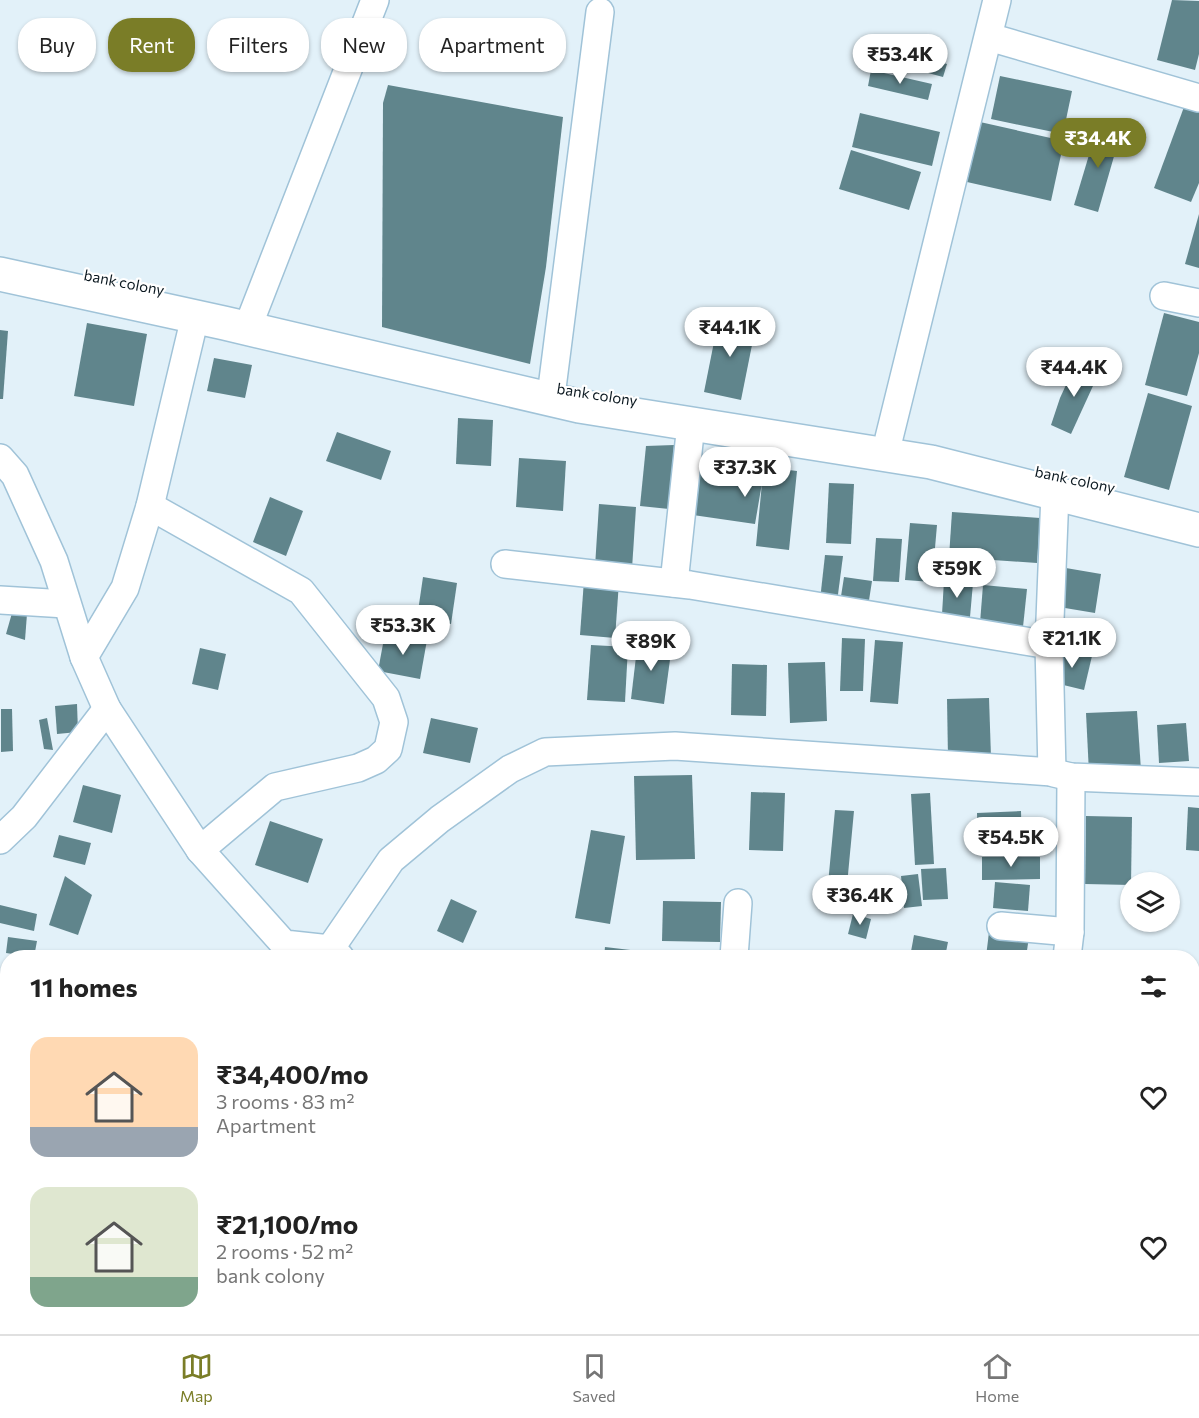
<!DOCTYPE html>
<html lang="en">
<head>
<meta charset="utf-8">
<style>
  body { margin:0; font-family:Commissioner,sans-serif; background:#f6f6f6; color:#222; height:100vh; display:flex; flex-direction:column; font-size:22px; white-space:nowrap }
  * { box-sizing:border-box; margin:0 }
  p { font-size:20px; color:#767676 }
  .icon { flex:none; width:33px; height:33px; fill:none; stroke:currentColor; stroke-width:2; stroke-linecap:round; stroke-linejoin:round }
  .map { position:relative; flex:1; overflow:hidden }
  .side { position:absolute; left:0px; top:950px; width:1200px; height:386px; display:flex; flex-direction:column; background:#fff; border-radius:24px 24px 0 0; box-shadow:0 2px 4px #0004 }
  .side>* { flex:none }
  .guide { position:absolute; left:18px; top:18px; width:600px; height:54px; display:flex; gap:12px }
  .controls { position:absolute; left:1120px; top:872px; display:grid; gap:12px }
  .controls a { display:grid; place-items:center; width:60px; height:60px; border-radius:50%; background:#fff; box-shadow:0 2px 4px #0004; font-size:30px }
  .price { position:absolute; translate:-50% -51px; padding:0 14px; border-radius:21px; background:#fff; color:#222; font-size:20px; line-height:39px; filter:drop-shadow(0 2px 3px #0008) }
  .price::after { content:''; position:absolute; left:50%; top:36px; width:18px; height:14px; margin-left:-9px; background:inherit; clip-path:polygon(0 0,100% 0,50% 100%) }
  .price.active { background:#7a7d27; color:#fff }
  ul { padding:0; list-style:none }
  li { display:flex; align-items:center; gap:18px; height:150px; padding:0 30px }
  li span { display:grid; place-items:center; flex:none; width:168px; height:120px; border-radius:18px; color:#555 }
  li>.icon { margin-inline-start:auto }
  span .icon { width:72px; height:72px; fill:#fffc; stroke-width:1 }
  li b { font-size:26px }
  h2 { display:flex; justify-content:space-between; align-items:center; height:72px; padding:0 30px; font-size:26px }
  .pill { padding:0 21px; border-radius:24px; background:#fff; box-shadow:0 2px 4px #0004; font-size:21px; line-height:54px }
  .pill.active { background:#7a7d27; color:#fff }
  .tab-bar { display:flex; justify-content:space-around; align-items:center; height:84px; border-top:2px solid #e0e0e0; background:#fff; font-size:16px; color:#767676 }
  .tab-bar a { display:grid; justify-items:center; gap:3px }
  .tab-bar .active { color:#7a7d27 }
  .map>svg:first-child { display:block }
  .building { fill:#60858c }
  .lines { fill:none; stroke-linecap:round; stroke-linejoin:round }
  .street-casing { stroke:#a0c3d8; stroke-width:30 }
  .secondary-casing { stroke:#a0c3d8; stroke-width:36 }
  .street { stroke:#fff; stroke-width:27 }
  .secondary { stroke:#fff; stroke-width:33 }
  .labels { text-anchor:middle; stroke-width:4.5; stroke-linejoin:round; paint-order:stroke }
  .street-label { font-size:15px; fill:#0b1820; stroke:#fff }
</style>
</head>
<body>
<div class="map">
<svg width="1199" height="1334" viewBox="0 0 1199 1334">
  <rect width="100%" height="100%" fill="#e2f1f9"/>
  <!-- building -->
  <g class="building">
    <path d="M 1172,0 L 1199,1 L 1199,54 L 1195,70 L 1157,60 Z"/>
    <path d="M 876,44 L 947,64 L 943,77 L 872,58 Z"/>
    <path d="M 871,70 L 932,84 L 928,100 L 868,86 Z"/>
    <path d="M 1000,76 L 1072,91 L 1063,134 L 991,119 Z"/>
    <path d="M 388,85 L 563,117 L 546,267 L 530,364 L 382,327 L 383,103 Z"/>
    <path d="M 1184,107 L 1199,113 L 1199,183 L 1191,202 L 1154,188 Z"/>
    <path d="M 860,113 L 940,132 L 932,166 L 852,147 Z"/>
    <path d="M 980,122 L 1064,141 L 1051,201 L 967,182 Z"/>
    <path d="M 1098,125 L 1121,132 L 1098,212 L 1074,205 Z"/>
    <path d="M 851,150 L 921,172 L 909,210 L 839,189 Z"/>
    <path d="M 1199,214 L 1199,268 L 1185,264 Z"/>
    <path d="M 1164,313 L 1199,322 L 1199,353 L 1187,396 L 1145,385 Z"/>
    <path d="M 719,317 L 756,325 L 741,400 L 704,392 Z"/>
    <path d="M 87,323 L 147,334 L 134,406 L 74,396 Z"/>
    <path d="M 0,330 L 8,331 L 3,399 L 0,399 Z"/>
    <path d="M 214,358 L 252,365 L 245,398 L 207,391 Z"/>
    <path d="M 1076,363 L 1098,375 L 1071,434 L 1051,425 L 1060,398 Z"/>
    <path d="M 1148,393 L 1192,406 L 1169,490 L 1124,477 Z"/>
    <path d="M 458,418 L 493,420 L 491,466 L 456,464 Z"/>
    <path d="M 337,432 L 391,451 L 381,480 L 326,461 Z"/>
    <path d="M 674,445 L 669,509 L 640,506 L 646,446 Z"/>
    <path d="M 519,458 L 566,461 L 563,511 L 516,507 Z"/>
    <path d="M 693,458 L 797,471 L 789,550 L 756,546 L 762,483 L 755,524 L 686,514 Z"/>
    <path d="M 829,483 L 854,484 L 851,544 L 826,543 Z"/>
    <path d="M 270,497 L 303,511 L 286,556 L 253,542 Z"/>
    <path d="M 599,504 L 636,507 L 632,569 L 595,567 Z"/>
    <path d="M 952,512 L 1040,518 L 1037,563 L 949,557 Z"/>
    <path d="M 910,523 L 937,525 L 932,582 L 905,580 Z"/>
    <path d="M 876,538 L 902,539 L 899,582 L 873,581 Z"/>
    <path d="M 825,555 L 843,556 L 837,602 L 820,600 Z"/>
    <path d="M 1060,567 L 1101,574 L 1095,613 L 1053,606 Z"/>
    <path d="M 423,577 L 457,583 L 451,624 L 417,618 Z"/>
    <path d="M 844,577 L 872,581 L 867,613 L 839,609 Z"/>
    <path d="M 584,580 L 619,582 L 615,638 L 580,635 Z"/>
    <path d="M 944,581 L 973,583 L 970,617 L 942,614 Z"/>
    <path d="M 983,585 L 1027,589 L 1023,627 L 980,623 Z"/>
    <path d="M 12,613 L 27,614 L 25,640 L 6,634 Z"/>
    <path d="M 385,633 L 427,640 L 420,679 L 378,671 Z"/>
    <path d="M 842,638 L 865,639 L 863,691 L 840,691 Z"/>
    <path d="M 638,640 L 672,645 L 664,704 L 631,699 Z"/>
    <path d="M 875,640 L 903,642 L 898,704 L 870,702 Z"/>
    <path d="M 591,645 L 628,647 L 625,702 L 587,700 Z"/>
    <path d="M 200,648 L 226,654 L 218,690 L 192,684 Z"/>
    <path d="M 1059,648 L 1092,656 L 1084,690 L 1051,682 Z"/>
    <path d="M 825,662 L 827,721 L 790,723 L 788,663 Z"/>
    <path d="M 732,664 L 767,665 L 766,716 L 731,715 Z"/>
    <path d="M 989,698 L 991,757 L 948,758 L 947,699 Z"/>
    <path d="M 77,704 L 78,732 L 57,734 L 55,706 Z"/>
    <path d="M 1,709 L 12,709 L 13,751 L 1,752 Z"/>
    <path d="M 1137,711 L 1141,770 L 1089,773 L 1086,713 Z"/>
    <path d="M 47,718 L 53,750 L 44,749 L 39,720 Z"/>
    <path d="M 431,718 L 478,728 L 470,763 L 423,753 Z"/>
    <path d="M 1186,723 L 1189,761 L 1159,763 L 1157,725 Z"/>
    <path d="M 692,775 L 695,859 L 636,860 L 634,776 Z"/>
    <path d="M 83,785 L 121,795 L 112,833 L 73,822 Z"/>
    <path d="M 751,792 L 785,793 L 783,851 L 749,850 Z"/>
    <path d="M 930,793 L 934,864 L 915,865 L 911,794 Z"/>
    <path d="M 1188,807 L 1199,808 L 1199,851 L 1186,850 Z"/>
    <path d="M 835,810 L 854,811 L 847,885 L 828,884 Z"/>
    <path d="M 1021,811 L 1022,852 L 978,853 L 977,813 Z"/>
    <path d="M 1086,816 L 1132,817 L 1131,885 L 1085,884 Z"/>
    <path d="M 270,821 L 323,839 L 308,883 L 255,865 Z"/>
    <path d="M 591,830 L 625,836 L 610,924 L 575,918 Z"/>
    <path d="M 59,835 L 91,843 L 85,865 L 53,857 Z"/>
    <path d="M 982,857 L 1040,857 L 1040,879 L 982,880 Z"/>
    <path d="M 946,868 L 948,899 L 923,900 L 921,869 Z"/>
    <path d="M 918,874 L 922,906 L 904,908 L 901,876 Z"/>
    <path d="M 65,876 L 92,895 L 78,935 L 49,925 Z"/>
    <path d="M 995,882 L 1030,885 L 1028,911 L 993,908 Z"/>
    <path d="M 451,899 L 477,911 L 463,943 L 437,931 Z"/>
    <path d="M 663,901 L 721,902 L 720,942 L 662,941 Z"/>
    <path d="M 0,905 L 37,914 L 34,931 L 0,923 Z"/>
    <path d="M 853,914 L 871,919 L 866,939 L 848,934 Z"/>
    <path d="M 989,932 L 1029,937 L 1026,957 L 986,957 Z"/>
    <path d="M 914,935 L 948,942 L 945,957 L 910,957 Z"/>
    <path d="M 8,937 L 37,941 L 34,957 L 6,953 Z"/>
    <path d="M 605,947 L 639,951 L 639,957 L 604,957 Z"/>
    <path d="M 674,952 L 722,953 L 722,957 L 673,957 Z"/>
    <path d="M 0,996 L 8,996 L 8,1051 L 0,1050 Z"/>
    <path d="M 1192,1045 L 1199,1046 L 1199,1089 L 1192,1088 Z"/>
    <path d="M 0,1060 L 8,1060 L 8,1093 L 0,1094 Z"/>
    <path d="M 3,1098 L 8,1098 L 8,1133 L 6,1133 Z"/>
    <path d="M 1192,1217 L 1199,1218 L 1199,1235 L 1192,1234 Z"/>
    <path d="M 1192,1306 L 1199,1306 L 1199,1327 L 1192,1326 Z"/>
    <path d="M 16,1328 L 82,1328 L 79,1334 L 31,1334 Z"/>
    <path d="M 197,1328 L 229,1328 L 226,1334 L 209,1334 Z"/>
    <path d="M 396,1328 L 420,1328 L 418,1334 L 394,1334 Z"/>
    <path d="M 540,1328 L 562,1329 L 561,1334 L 539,1334 Z"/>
    <path d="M 567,1328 L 585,1328 L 584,1334 L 567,1334 Z"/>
    <path d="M 594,1328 L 608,1328 L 607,1334 L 593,1334 Z"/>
    <path d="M 779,1328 L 819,1328 L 820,1334 L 780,1334 Z"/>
    <path d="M 830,1328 L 851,1328 L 851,1329 L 830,1331 Z"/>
    <path d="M 858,1328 L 883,1328 L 884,1330 L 858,1331 Z"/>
    <path d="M 893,1328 L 958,1328 L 958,1332 L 894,1333 Z"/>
    <path d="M 1007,1328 L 1037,1328 L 1036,1334 L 1005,1334 Z"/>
  </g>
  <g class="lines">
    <!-- street casing -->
    <g class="street-casing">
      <g id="street">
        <path d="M 989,37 L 1199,98"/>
        <path d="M 1164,296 L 1199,303"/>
        <path d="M 247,329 L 375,0"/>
        <path d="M 552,388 L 600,12"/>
        <path d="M 889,438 L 997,0"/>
        <path d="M 0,458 L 15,475 L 54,561 L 84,657 L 107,709 L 200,850 L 284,944 L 330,949 L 340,957"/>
        <path d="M 150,506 L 301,591 L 386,698 L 394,722 L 388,749 L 376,760 L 358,768 L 275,787 L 200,850"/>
        <path d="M 505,564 L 690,585 L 1049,645"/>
        <path d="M 674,583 L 691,424"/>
        <path d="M 0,600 L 66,604"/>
        <path d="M 84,657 L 125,588 L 150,506 L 195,317"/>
        <path d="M 1054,773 L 1071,777 L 1199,782"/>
        <path d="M 0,840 L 24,817 L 107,709"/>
        <path d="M 1001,926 L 1070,932"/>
        <path d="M 330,949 L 391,860 L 440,819 L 510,769 L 545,752 L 675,746 L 1052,772 L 1049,645 L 1055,493"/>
        <path d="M 734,957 L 738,903"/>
        <path d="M 1067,957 L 1070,932 L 1071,777"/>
        <path d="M 1192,1146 L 1199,1148"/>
        <path d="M 0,1167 L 8,1164"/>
        <path d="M 756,1328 L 758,1334"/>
        <path d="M 117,1334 L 120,1328"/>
        <path d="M 326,1334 L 329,1328"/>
        <path d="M 531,1334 L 534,1328"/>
        <path d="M 637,1334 L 637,1328"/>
        <path d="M 976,1334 L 978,1328"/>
      </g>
    </g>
    <!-- secondary casing -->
    <g class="secondary-casing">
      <path id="secondary" d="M 0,274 L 224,323 L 579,406 L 931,462 L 1199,530"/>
    </g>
    <!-- street -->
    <use href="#street" class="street"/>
    <!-- secondary -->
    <use href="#secondary" class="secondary"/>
  </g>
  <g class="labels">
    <!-- street labels -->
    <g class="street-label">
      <text transform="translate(124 283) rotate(11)" y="5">bank colony</text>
      <text transform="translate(597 395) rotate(9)" y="5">bank colony</text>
      <text transform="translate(1075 480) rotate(12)" y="5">bank colony</text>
    </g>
  </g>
</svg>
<div class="controls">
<a><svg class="icon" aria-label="layers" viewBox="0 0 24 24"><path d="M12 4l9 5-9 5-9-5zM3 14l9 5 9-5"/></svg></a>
</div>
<b class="price" style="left:900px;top:85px">₹53.4K</b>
<b class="price active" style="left:1098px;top:169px">₹34.4K</b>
<b class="price" style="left:730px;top:358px">₹44.1K</b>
<b class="price" style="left:1074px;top:398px">₹44.4K</b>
<b class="price" style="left:745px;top:498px">₹37.3K</b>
<b class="price" style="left:957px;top:599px">₹59K</b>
<b class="price" style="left:403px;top:656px">₹53.3K</b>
<b class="price" style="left:1072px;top:669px">₹21.1K</b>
<b class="price" style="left:651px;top:672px">₹89K</b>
<b class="price" style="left:1011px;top:868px">₹54.5K</b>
<b class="price" style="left:860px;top:926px">₹36.4K</b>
<div class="guide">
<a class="pill">Buy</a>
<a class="pill active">Rent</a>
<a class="pill">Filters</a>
<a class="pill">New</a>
<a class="pill">Apartment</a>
</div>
<section class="side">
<h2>11 homes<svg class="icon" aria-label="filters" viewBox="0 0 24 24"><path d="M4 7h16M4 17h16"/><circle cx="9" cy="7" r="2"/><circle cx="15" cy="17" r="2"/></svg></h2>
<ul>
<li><span style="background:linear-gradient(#ffd9b3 75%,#9aa5b1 0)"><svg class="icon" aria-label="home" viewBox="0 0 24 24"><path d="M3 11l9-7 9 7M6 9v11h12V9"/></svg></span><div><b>₹34,400/mo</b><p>3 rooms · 83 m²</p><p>Apartment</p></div><svg class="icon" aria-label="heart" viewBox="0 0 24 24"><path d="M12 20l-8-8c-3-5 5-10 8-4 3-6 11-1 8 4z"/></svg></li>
<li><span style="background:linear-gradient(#dfe7d0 75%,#7fa58c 0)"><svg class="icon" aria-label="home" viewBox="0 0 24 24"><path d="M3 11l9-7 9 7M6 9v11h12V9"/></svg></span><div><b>₹21,100/mo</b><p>2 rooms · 52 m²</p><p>bank colony</p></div><svg class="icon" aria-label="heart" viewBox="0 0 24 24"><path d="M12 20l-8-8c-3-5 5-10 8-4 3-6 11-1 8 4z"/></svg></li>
</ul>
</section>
</div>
<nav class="tab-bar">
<a class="active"><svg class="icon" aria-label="map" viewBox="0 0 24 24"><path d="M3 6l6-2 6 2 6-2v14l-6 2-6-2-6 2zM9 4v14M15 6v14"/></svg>Map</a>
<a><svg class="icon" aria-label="saved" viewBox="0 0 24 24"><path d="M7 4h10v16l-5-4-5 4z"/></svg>Saved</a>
<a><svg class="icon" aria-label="home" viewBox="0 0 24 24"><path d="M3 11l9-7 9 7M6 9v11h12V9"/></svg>Home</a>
</nav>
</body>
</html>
